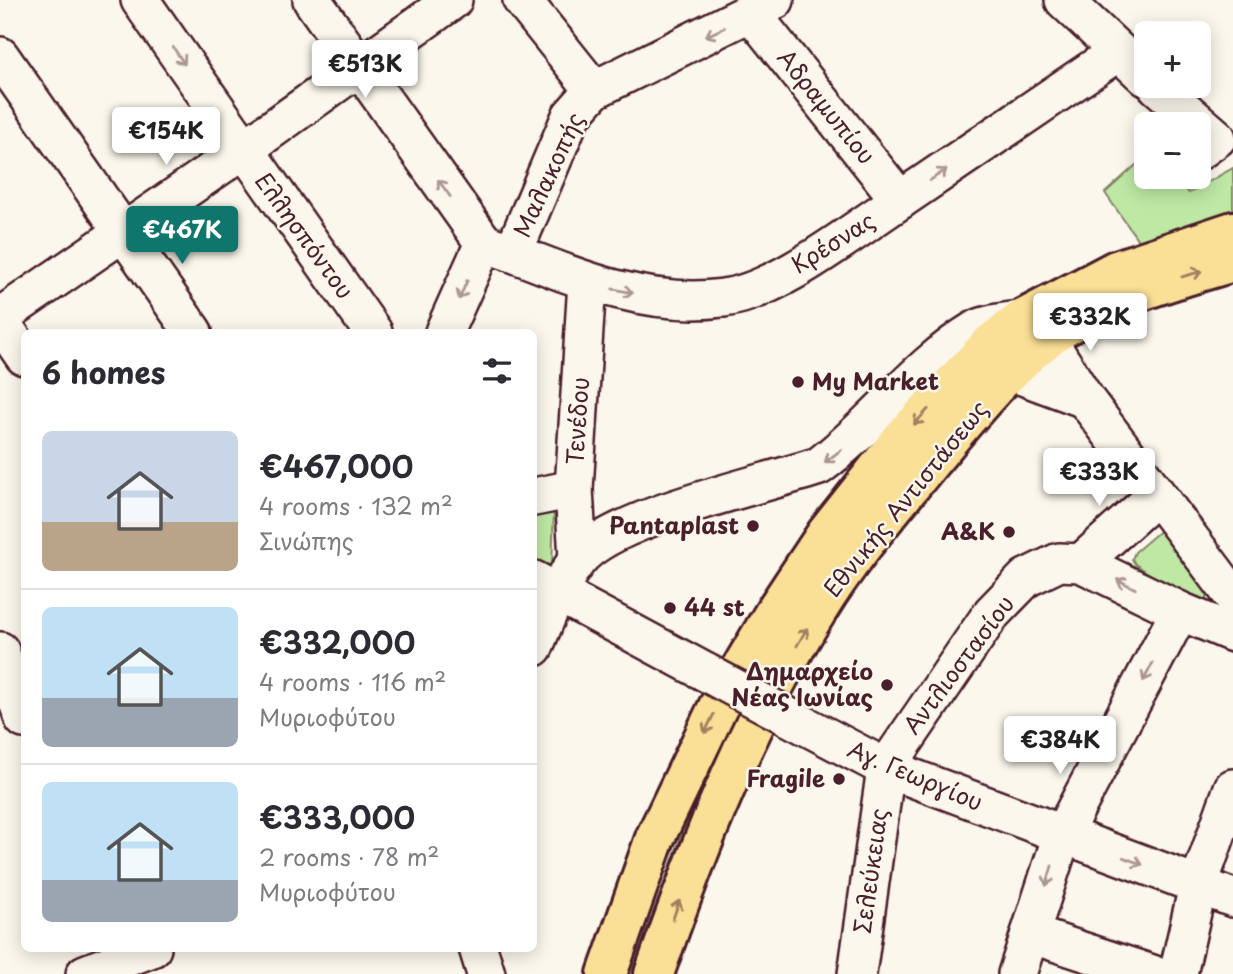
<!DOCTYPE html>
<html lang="en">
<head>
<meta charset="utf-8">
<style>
  body { margin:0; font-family:"Playpen Sans",sans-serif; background:#f2f2f3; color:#2b2b33; height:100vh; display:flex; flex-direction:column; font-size:26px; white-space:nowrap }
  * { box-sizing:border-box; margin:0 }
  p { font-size:23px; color:#7c7c81 }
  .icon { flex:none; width:38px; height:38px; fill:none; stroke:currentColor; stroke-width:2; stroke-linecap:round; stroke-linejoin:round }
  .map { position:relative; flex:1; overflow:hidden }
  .side { position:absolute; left:21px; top:329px; width:516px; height:623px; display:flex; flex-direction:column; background:#fff; border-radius:10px; box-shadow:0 4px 18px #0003 }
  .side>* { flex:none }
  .fabs { position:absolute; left:1134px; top:21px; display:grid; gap:14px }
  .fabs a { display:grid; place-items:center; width:77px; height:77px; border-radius:10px; background:#fff; box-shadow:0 4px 18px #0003; font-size:35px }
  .price { position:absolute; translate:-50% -60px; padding:0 16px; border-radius:7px; background:#fff; color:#222; font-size:23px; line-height:46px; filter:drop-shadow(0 2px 4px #0008) }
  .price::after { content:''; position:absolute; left:50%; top:42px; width:21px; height:16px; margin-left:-10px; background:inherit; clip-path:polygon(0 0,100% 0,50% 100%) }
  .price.on { background:#0f766e; color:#fff }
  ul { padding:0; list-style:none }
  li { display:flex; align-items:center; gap:21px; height:175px; padding:0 21px }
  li+li { border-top:2px solid #e1e1e2 }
  li span { display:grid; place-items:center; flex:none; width:196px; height:140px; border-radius:10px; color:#555 }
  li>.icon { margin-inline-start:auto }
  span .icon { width:84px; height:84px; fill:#fffc; stroke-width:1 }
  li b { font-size:30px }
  h2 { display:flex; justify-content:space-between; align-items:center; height:84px; padding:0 21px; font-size:30px }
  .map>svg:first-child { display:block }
  .green { fill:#bee8a4; stroke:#848468; stroke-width:2 }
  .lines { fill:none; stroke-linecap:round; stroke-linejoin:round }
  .minor-casing { stroke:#4a1f2b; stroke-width:42 }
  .major-casing { stroke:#4a1f2b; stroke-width:44 }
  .minor { stroke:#fbf7ec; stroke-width:37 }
  .major { stroke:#fadf96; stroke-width:38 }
  .minor-bridge-casing { stroke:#4a1f2b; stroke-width:42; stroke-linecap:butt }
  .minor-bridge { stroke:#fbf7ec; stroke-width:37 }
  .oneway { stroke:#ab9695 }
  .oneway2 { stroke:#a27f60 }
  .poi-dot { fill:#4a1f2b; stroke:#fbf7ec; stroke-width:2.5 }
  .labels { text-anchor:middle; stroke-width:5; stroke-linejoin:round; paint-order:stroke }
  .street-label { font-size:23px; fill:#4a1f2b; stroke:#fbf7ec }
  .poi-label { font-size:23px; font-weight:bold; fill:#4a1f2b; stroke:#fbf7ec; text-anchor:end }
</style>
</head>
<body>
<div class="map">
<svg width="1233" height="974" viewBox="0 0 1233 974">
  <rect width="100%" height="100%" fill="#fbf7ec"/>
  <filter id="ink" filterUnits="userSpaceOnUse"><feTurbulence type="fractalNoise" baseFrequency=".0143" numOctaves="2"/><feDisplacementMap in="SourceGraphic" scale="14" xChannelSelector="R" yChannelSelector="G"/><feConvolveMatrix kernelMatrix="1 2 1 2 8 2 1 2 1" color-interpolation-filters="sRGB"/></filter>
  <g filter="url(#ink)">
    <!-- green -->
    <g class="green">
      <path d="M 1146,156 L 1146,177 L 1173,177 L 1189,193 L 1233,168 L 1233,213 L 1140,243 L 1105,193 Z"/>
      <path d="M 554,508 L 552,568 L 534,561 L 534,512 Z"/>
      <path d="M 1162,529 L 1211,594 L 1200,603 L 1186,599 L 1135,564 L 1132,559 L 1135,552 Z"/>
      <path d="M 738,715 L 749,722 L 645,974 L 631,974 L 683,831 Z"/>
    </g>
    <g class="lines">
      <!-- minor casing -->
      <g class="minor-casing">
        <g id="minor">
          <path d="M 140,0 L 373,332"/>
          <path d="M 312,0 L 484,243"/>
          <path d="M 522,0 L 594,90"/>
          <path d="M 1064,0 L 1146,77"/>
          <path d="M 752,14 L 900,200"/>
          <path d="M 0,56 L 193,332"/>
          <path d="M 1157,86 L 1217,138 L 1199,151"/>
          <path d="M 513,253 C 579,279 650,308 723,298 C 771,293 840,241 881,213 C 960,160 1039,106 1118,52"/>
          <path d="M 0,317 L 243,150 L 453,0"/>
          <path d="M 0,321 L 24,356"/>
          <path d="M 444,332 L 484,243 L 513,253 L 571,116 L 594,90 L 775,0"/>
          <path d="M 1047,339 L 1085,399 L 1233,596"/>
          <path d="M 1012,372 L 1085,399"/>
          <path d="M 534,497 L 574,489"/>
          <path d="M 578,559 L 574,489 L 587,282"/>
          <path d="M 1081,563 L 1157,495"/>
          <path d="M 534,580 L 707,673"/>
          <path d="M 534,647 C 546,619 558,585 577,561 C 610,517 763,485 819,466 C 874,425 916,366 975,330 C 988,323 1009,322 1023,319"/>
          <path d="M 0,651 L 24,719"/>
          <path d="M 787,716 L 886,768 L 1233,898"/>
          <path d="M 1030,934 L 1152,974"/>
          <path d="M 478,948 L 486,974"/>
          <path d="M 85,974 L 152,948"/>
          <path d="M 857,974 L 886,768 L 992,613 L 1026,578 L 1059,562 L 1081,563 L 1180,611 L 1233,633"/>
          <path d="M 1017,974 L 1062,835 L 1180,611"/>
          <path d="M 1178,974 L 1198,886 L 1233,788"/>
        </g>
      </g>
      <!-- major casing -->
      <g class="major-casing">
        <g id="major">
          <path d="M 607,974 L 655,838 L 718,707 L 777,608 L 826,534 L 902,438 L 990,344 L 1023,319 L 1116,270 L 1233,231"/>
          <path d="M 654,974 C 698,848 747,722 819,608 C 851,556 892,509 931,461 C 963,423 1008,367 1048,338 C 1101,300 1171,280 1233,262"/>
        </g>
      </g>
      <!-- minor -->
      <use href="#minor" class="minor"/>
      <!-- major -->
      <use href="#major" class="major"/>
      <!-- minor-bridge casing -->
      <g class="minor-bridge-casing">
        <path id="minor-bridge" d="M 707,673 L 787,716"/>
      </g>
      <!-- minor-bridge -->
      <use href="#minor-bridge" class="minor-bridge"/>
    </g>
    <!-- one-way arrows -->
    <defs><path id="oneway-shaft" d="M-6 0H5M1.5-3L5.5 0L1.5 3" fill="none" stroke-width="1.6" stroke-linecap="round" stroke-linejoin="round" transform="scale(1.75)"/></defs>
    <g class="oneway">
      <use href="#oneway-shaft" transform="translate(715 32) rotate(154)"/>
      <use href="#oneway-shaft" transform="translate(179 56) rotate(56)"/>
      <use href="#oneway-shaft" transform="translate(938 175) rotate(-34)"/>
      <use href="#oneway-shaft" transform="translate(444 188) rotate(-126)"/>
      <use href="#oneway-shaft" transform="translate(463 290) rotate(114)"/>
      <use href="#oneway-shaft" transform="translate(623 291) rotate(11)"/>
      <use href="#oneway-shaft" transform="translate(833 456) rotate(143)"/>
      <use href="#oneway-shaft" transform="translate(1126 584) rotate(-153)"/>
      <use href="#oneway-shaft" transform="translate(1148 672) rotate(118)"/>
      <use href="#oneway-shaft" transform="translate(1133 861) rotate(21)"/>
      <use href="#oneway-shaft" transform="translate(1049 876) rotate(107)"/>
    </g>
    <g class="oneway2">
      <use href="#oneway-shaft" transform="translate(1192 274) rotate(-16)"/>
      <use href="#oneway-shaft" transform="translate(921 417) rotate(133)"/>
      <use href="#oneway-shaft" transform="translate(802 637) rotate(-60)"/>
      <use href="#oneway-shaft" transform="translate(709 724) rotate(116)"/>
      <use href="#oneway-shaft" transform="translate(676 910) rotate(-71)"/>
    </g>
  </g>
  <!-- markers -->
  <g class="poi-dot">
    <circle cx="798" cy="382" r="7"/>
    <circle cx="753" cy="526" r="7"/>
    <circle cx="1009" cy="532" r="7"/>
    <circle cx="670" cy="608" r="7"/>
    <circle cx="887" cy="685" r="7"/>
    <circle cx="839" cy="779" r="7"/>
  </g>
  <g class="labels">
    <!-- street labels -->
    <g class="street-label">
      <text transform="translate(826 107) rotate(51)" y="8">Αδραμυπίου</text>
      <text transform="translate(549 175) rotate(-65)" y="8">Μαλακοπής</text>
      <text transform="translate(304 236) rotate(54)" y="8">Ελλησπόντου</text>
      <text transform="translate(833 243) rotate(-32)" y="8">Κρέσνας</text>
      <text transform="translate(578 421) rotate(-86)" y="8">Τενέδου</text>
      <text transform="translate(906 499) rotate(-51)" y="8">Εθνικής Αντιστάσεως</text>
      <text transform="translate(959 665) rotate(-53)" y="8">Αντλιοστασίου</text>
      <text transform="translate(915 776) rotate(23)" y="8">Αγ. Γεωργίου</text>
      <text transform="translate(871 871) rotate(-82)" y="8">Σελεύκειας</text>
    </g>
    <!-- poi labels -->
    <g class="poi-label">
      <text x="812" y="390" text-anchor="start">My Market</text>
      <text x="739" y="534">Pantaplast</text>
      <text x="995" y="540">A&amp;K</text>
      <text x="684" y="616" text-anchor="start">44 st</text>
      <text x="873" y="680">Δημαρχείο<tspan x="873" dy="26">Νέας Ιωνίας</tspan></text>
      <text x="825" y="787">Fragile</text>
    </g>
  </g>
</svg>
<div class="fabs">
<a>+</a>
<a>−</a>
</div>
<b class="price" style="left:365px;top:100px">€513K</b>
<b class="price" style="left:166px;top:167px">€154K</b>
<b class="price on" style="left:182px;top:266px">€467K</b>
<b class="price" style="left:1090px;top:353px">€332K</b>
<b class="price" style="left:1099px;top:508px">€333K</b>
<b class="price" style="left:1060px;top:776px">€384K</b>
<section class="side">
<h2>6 homes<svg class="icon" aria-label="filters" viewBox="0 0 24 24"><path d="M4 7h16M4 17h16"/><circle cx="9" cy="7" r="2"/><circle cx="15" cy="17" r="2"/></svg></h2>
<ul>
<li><span style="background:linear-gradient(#c9d6e8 65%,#b9a48a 0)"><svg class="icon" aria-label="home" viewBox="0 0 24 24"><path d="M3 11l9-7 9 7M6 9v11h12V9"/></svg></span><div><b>€467,000</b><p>4 rooms · 132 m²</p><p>Σινώπης</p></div></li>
<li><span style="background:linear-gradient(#bfe0f5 65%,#9aa5b1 0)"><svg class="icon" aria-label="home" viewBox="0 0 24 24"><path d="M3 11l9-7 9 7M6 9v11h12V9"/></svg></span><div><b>€332,000</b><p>4 rooms · 116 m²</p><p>Μυριοφύτου</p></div></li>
<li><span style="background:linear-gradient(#bfe0f5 70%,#9aa5b1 0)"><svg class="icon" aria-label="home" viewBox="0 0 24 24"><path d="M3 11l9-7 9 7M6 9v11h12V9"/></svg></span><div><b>€333,000</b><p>2 rooms · 78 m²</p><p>Μυριοφύτου</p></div></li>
</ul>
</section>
</div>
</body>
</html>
